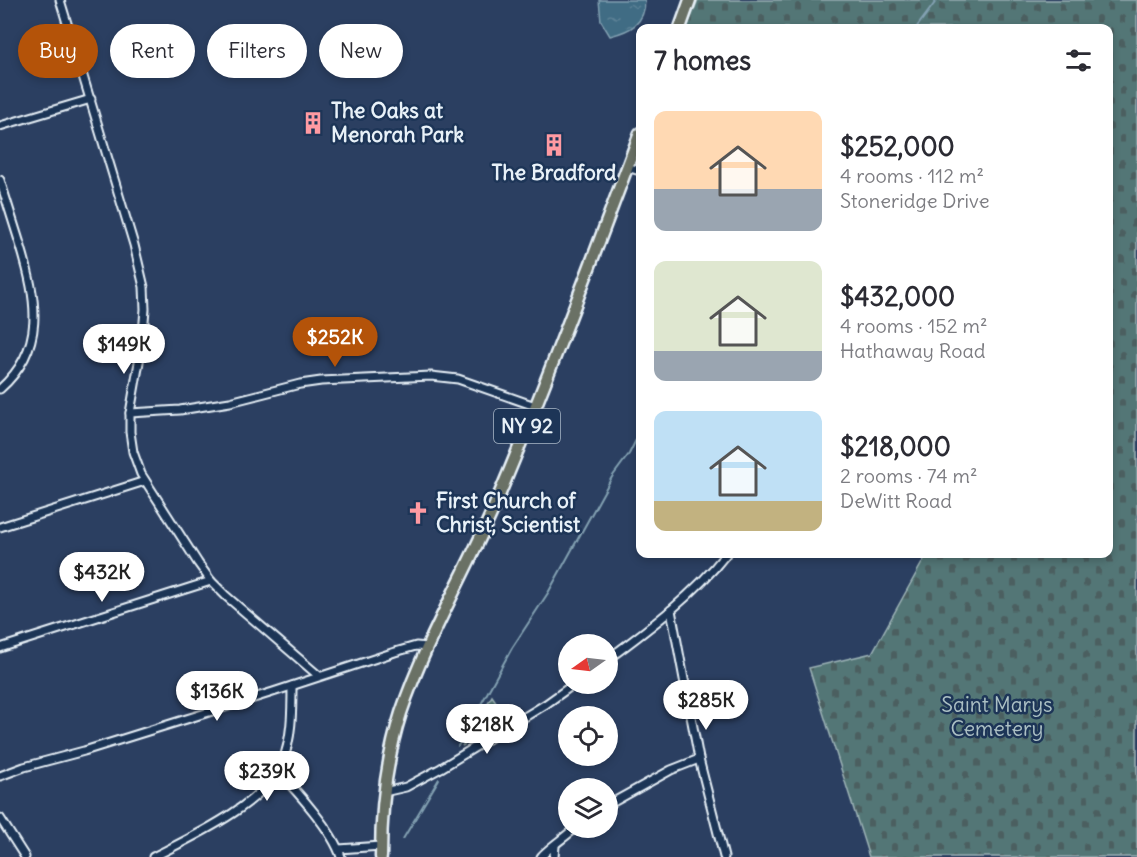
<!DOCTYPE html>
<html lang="en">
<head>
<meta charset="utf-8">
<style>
  body { margin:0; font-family:Delius,sans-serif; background:#f2f2f3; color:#2b2b33; height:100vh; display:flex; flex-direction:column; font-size:22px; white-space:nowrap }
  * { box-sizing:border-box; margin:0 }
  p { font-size:20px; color:#7c7c81 }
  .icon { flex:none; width:33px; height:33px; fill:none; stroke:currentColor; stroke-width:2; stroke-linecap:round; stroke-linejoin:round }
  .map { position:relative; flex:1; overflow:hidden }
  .details { position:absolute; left:636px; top:24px; width:477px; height:534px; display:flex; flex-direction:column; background:#fff; border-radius:12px; box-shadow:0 3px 9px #0003 }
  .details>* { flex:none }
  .banner { position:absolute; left:18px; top:24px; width:528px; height:54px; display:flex; gap:12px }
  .needle { width:39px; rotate:256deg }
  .fabs { position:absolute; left:558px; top:634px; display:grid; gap:12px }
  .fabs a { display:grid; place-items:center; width:60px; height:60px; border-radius:50%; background:#fff; box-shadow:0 3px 9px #0003; font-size:30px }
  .price { position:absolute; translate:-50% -51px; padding:0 14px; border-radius:21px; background:#fff; color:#222; font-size:20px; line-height:39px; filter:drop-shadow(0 2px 3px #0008) }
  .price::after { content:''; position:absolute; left:50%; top:36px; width:18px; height:14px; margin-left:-9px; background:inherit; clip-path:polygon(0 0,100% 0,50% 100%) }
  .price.selected { background:#b45309; color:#fff }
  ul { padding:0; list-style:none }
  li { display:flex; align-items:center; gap:18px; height:150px; padding:0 18px }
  li span { display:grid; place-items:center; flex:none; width:168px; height:120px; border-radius:12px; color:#555 }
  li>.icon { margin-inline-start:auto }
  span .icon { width:72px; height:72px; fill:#fffc; stroke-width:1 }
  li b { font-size:26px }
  h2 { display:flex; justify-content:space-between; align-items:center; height:72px; padding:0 18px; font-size:26px }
  .pill { padding:0 21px; border-radius:27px; background:#fff; box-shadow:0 3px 9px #0003; font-size:21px; line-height:54px }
  .pill.selected { background:#b45309; color:#fff }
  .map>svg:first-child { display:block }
  .cemetery { fill:url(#cemetery-stones); stroke:#9eb4b7; stroke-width:1.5 }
  .park { fill:url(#park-dots); stroke:#9eb4b7; stroke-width:1.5 }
  .water { fill:url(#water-ripples); stroke:#83a1b2; stroke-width:1.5 }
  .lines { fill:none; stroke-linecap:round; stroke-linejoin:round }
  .stream { stroke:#83a1b2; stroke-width:2 }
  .street-casing { stroke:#e8f1f8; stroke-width:11 }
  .primary-casing { stroke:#e8f1f8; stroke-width:15 }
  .street { stroke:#1d3557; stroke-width:7 }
  .primary { stroke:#6b7165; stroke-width:10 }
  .labels { text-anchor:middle; stroke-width:5; stroke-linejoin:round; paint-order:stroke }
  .shield { fill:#1d3557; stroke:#abb9c8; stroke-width:1.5 }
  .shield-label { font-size:20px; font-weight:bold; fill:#e8f1f8 }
  .poi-label { font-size:21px; font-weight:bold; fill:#e8f1f8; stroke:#1d3557; text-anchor:start }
  .park-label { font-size:21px; fill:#acc0c4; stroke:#1d3557 }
</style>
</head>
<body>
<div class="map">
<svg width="1137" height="857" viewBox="0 0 1137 857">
  <defs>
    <pattern id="cemetery-stones" width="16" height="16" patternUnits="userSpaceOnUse" patternTransform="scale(1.5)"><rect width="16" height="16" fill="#537676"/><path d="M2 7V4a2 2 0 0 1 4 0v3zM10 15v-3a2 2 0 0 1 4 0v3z" fill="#4c5f60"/></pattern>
    <pattern id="park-dots" width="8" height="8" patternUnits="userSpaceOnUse" patternTransform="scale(1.5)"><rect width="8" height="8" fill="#537676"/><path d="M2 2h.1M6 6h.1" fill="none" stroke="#4c5f60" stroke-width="1.8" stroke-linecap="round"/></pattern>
    <pattern id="water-ripples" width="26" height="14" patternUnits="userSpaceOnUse" patternTransform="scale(1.5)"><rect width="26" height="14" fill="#406c84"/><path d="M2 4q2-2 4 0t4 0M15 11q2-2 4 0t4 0" fill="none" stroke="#5c8196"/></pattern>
  </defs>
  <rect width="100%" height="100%" fill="#2b3f61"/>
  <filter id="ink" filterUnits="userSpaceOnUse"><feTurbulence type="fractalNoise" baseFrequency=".0167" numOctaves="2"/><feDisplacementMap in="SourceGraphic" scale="12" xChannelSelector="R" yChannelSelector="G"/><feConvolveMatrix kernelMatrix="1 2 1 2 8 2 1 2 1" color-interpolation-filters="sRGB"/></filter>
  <g filter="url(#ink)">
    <!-- cemetery -->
    <path class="cemetery" d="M 698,0 L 1137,0 L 1137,857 L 869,857 L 809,668 L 872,653 L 927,554 L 1108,554 L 1108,28 L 687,28 Z"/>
    <!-- park -->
    <path class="park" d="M 492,696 L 508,719 L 462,746 Z"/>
    <!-- water -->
    <path class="water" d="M 599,0 L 645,0 C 645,24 630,31 610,36 L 601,21 Z"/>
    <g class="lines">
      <!-- stream -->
      <g class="stream">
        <path d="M 916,28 L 937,0"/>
        <path d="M 458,746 L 512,648 L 548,593 L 612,477 L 629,454 L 640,432"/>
        <path d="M 403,839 L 439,779"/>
      </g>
      <!-- street casing -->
      <g class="street-casing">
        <g id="street">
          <path d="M 60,0 L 134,245 L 144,287 L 145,309 L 142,345 L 130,413 L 130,432 L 133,452 L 141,474 L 198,563 L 211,581 L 226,596 L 319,676"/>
          <path d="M 0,126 L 91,99"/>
          <path d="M 627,167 L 640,171"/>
          <path d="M 0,180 C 7,203 14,225 21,247 C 37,301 46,348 0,389"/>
          <path d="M 130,413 L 180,410 L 230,402 L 300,384 L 321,381 L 431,376 L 458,379 L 535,406"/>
          <path d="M 0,527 L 145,481"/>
          <path d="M 671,610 L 699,759 L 724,857"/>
          <path d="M 0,648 L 211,581"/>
          <path d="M 608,659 C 650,628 694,595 726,554"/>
          <path d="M 277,771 C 297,791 333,831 341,857"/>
          <path d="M 0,776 L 24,767 L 84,751 L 273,692 L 395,652 L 416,646 L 428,647"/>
          <path d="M 384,792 L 406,787 L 441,768 L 546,704 L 574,684"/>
          <path d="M 608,805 L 671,770 L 699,759"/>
          <path d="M 0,818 L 25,857"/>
          <path d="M 339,849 L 381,846"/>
          <path d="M 153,857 C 192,837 263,805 282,763 C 292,739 292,711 292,686"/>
          <path d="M 541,857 C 547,849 567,836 575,828"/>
          <path d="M 554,857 L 555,846"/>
        </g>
      </g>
      <!-- primary casing -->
      <g class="primary-casing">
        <g id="primary">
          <path d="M 680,28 L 690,0"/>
          <path d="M 381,857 C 381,808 386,760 401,713 C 426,638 468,570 498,498 C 549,377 594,255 640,133"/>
        </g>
      </g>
      <!-- street -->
      <use href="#street" class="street"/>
      <!-- primary -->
      <use href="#primary" class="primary"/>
    </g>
  </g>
  <!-- icons -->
  <defs>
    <g id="building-bare" transform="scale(1.8)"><path d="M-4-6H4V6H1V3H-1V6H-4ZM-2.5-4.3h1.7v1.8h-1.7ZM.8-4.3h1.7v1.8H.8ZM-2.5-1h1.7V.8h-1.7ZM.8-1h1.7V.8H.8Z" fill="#ff9aa2" stroke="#1d3557" stroke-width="2.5" paint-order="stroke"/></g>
    <g id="church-bare" transform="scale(1.8)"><path d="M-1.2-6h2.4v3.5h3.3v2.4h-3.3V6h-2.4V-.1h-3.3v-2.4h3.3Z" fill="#ff9aa2" stroke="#1d3557" stroke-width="2.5" paint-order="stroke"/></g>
  </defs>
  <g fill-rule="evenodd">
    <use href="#building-bare" x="313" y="123"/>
    <use href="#building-bare" x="554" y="145"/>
    <use href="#church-bare" x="418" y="513"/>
  </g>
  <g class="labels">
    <!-- shield labels -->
    <rect class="shield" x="494" y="409" width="66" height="34" rx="4.5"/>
    <g class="shield-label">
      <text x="527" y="433">NY 92</text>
    </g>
    <!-- poi labels -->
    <g class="poi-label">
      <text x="331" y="118">The Oaks at<tspan x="331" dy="24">Menorah Park</tspan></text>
      <text x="554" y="180" text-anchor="middle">The Bradford</text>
      <text x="436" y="508">First Church of<tspan x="436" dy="24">Christ, Scientist</tspan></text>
    </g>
    <!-- park labels -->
    <g class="park-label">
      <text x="997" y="712">Saint Marys<tspan x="997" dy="24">Cemetery</tspan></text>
    </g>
  </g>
</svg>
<div class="fabs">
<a><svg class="needle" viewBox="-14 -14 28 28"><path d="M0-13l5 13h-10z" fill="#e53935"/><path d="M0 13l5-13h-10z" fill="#7c7c81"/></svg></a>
<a><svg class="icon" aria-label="locate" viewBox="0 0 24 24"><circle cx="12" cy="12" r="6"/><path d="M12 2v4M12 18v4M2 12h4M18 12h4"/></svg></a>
<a><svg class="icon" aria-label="layers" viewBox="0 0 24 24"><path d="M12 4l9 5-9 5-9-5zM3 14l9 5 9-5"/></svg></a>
</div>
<b class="price selected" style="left:335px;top:368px">$252K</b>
<b class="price" style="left:124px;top:375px">$149K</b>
<b class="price" style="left:102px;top:603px">$432K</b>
<b class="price" style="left:217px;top:722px">$136K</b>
<b class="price" style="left:706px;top:731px">$285K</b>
<b class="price" style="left:487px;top:755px">$218K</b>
<b class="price" style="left:267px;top:802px">$239K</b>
<div class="banner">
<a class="pill selected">Buy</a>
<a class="pill">Rent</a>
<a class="pill">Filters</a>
<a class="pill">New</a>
</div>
<section class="details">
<h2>7 homes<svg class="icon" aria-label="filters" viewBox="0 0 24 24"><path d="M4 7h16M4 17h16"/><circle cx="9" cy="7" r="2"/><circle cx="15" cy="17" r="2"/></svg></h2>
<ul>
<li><span style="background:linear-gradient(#ffd9b3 65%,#9aa5b1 0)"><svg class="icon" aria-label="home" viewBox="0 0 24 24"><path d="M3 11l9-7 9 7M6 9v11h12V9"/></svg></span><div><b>$252,000</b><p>4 rooms · 112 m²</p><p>Stoneridge Drive</p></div></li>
<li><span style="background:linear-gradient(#dfe7d0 75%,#9aa5b1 0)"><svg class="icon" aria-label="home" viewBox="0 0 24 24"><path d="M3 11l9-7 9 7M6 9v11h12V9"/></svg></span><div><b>$432,000</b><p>4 rooms · 152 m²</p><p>Hathaway Road</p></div></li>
<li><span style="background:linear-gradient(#bfe0f5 75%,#c2b280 0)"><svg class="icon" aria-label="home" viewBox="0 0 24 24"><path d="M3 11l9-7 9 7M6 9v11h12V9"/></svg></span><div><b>$218,000</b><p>2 rooms · 74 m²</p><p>DeWitt Road</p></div></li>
</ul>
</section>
</div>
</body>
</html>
